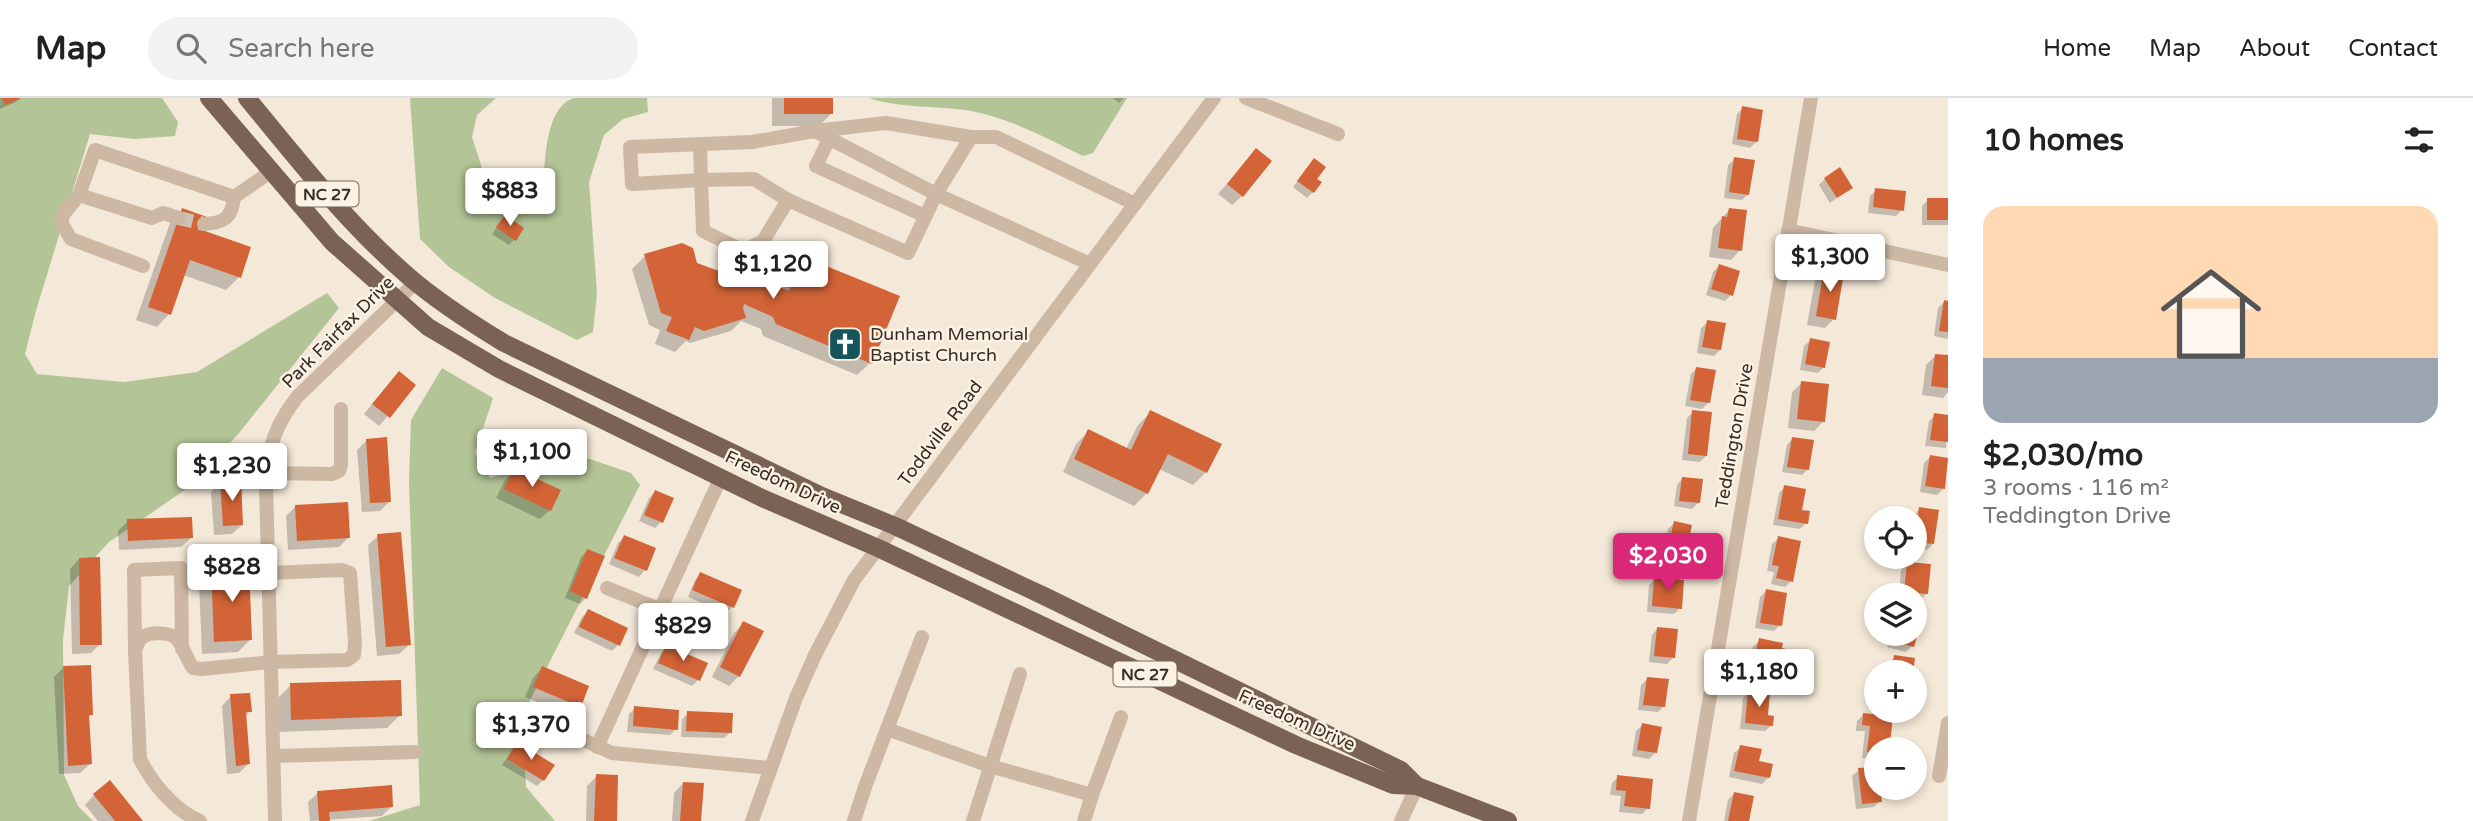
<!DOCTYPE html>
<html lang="en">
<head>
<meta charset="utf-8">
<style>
  body { margin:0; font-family:"Varela Round",sans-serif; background:#f2f2f2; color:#222; height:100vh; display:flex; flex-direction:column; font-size:26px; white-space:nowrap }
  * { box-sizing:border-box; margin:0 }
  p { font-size:23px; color:#767676 }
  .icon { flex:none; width:38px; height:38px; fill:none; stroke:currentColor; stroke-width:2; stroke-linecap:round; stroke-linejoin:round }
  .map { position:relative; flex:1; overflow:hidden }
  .drawer { display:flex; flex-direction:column; background:#fff; width:525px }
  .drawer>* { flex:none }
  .buttons { position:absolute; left:1864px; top:408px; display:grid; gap:14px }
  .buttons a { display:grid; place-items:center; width:63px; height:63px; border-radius:50%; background:#fff; box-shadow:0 4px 10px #0003; font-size:35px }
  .price { position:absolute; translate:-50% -60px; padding:0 16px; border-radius:7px; background:#fff; color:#222; font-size:23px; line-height:46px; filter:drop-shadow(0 2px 4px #0008) }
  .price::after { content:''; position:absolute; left:50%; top:42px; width:21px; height:16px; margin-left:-10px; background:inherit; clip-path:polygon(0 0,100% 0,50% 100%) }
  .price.selected { background:#db2777; color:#fff }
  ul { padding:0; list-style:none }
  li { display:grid; align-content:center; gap:14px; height:371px; padding:0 35px }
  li+li { border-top:2px solid #e0e0e0 }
  li span { display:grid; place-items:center; height:217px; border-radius:21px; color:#555 }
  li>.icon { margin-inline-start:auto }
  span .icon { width:126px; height:126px; fill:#fffc; stroke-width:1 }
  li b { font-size:30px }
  h2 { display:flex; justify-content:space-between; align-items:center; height:84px; padding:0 35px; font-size:30px }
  header { display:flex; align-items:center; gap:42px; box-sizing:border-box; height:98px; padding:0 35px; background:#fff; border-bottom:2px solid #e0e0e0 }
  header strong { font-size:33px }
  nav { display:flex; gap:38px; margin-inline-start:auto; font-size:24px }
  .search { width:490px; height:63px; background:#f2f2f2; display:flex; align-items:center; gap:18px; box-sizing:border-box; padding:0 24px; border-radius:38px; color:#767676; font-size:26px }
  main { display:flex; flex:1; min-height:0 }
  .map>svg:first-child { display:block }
  .green { fill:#b3c496 }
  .shadow { fill:#0003 }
  .building { fill:#d26437 }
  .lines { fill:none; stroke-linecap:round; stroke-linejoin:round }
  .minor-tunnel { stroke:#cec2b4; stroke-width:14; stroke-dasharray:14 7; stroke-linecap:butt }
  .minor { stroke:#cdb8a3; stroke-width:14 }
  .major { stroke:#7a6355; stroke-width:18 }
  .labels { text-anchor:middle; stroke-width:5; stroke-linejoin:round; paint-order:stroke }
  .shield { fill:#fbf2e4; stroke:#72675f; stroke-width:2 }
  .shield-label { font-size:16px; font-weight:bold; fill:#372c26 }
  .street-label { font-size:18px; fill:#372c26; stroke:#fbf2e4 }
  .poi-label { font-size:18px; fill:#372c26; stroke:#fbf2e4; text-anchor:start }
</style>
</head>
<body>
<header>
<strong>Map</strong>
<div class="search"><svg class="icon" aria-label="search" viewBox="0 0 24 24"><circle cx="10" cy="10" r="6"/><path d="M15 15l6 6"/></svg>Search here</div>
<nav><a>Home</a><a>Map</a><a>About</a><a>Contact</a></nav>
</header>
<main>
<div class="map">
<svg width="1948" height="723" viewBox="0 0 1948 723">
  <rect width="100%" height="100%" fill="#f4e8d8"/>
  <!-- green -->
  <g class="green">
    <path d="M 0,0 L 162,0 L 178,24 L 175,38 L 135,41 L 90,36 L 35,216 L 25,256 L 37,276 L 124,284 L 197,274 L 327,195 L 339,210 L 239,335 L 195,385 L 109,444 L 69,488 L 63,542 L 64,677 L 78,708 L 93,723 L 0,723 Z"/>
    <path d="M 410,0 L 496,0 L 477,17 L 472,39 L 482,70 L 504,97 L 532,103 L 543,94 C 545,69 544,7 575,0 C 591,0 629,0 647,0 L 648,14 L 623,21 L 604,37 L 589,84 L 597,196 L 593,234 L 577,242 L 495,200 L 449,169 L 420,141 Z"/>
    <path d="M 869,0 L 1127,0 L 1093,55 L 1083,58 C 1046,40 1012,21 971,13 C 937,7 902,11 869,0 Z"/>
    <path d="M 442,270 L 493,300 L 475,355 L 490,380 L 572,355 L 631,375 L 640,387 L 522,618 L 526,689 L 555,723 L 369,723 L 420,707 L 409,384 L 411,322 Z"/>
  </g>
  <!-- shadow -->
  <g class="shadow">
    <path d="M 0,0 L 21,0 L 16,4 L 0,11 Z"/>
    <path d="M 772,0 L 831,0 L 832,15 L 819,28 L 772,28 Z"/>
    <path d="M 1113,0 L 1124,0 L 1119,5 Z"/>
    <path d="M 1743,10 L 1756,44 L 1750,50 L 1732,46 L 1737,16 Z"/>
    <path d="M 1256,52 L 1242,98 L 1232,107 L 1218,96 Z"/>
    <path d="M 1735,61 L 1748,96 L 1742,102 L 1724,100 L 1728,67 Z"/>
    <path d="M 1308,69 L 1315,81 L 1313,94 L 1307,100 L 1293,89 Z"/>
    <path d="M 1825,81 L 1851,89 L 1830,105 L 1819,87 Z"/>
    <path d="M 1876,92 L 1902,112 L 1896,118 L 1868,115 L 1870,98 Z"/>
    <path d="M 1928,102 L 1948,102 L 1948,127 L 1922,127 L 1922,108 Z"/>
    <path d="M 183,112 L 239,179 L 226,192 L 183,177 L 169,216 L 157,229 L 136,222 L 170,125 Z"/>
    <path d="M 1729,112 L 1740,152 L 1731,162 L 1709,159 L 1713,130 Z"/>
    <path d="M 499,126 L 515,141 L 509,147 L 492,136 Z"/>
    <path d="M 682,147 L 696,166 L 718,175 L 783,193 L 792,173 L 804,161 L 870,265 L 857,277 L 763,238 L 761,231 L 741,223 L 731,233 L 690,245 L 686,243 L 675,254 L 655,246 L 660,232 L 649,227 L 632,171 L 645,158 Z"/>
    <path d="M 1719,168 L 1731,197 L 1725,203 L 1706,197 L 1713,174 Z"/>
    <path d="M 1825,173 L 1834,221 L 1825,230 L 1807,227 L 1815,182 Z"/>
    <path d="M 1944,204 L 1948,205 L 1948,241 L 1934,238 L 1938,210 Z"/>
    <path d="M 1708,224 L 1720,252 L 1714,258 L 1697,255 L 1701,230 Z"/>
    <path d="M 1811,242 L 1824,269 L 1818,275 L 1800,272 L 1804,248 Z"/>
    <path d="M 1935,258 L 1948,259 L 1948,294 L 1943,300 L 1922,297 L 1926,267 Z"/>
    <path d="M 1697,270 L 1708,305 L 1702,311 L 1685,308 L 1691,276 Z"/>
    <path d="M 390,285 L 414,288 L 379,328 L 364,316 Z"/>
    <path d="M 1802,285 L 1823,324 L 1814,333 L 1788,330 L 1792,294 Z"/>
    <path d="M 1151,314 L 1206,374 L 1193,387 L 1159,371 L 1147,395 L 1134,408 L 1063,374 L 1076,346 L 1089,333 L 1126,351 L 1138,327 Z"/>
    <path d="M 1693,314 L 1706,358 L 1700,364 L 1682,362 L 1687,320 Z"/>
    <path d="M 1935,317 L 1948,318 L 1946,350 L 1925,348 L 1929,323 Z"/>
    <path d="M 1793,340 L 1808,371 L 1802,377 L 1782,374 L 1787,347 Z"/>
    <path d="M 367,342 L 390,403 L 380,413 L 362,414 L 357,352 Z"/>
    <path d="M 1930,359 L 1948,362 L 1943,391 L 1937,397 L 1920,394 L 1924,365 Z"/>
    <path d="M 515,372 L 550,412 L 540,421 L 496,400 L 505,382 Z"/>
    <path d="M 1683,380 L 1698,405 L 1692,411 L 1674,408 L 1677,387 Z"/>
    <path d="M 221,384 L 242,427 L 232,436 L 214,437 L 211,394 Z"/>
    <path d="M 1785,389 L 1806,425 L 1800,431 L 1773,427 L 1779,395 Z"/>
    <path d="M 655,394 L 661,424 L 655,430 L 639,423 L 649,400 Z"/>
    <path d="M 296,408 L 348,440 L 339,449 L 288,452 L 286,418 Z"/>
    <path d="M 1919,411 L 1933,446 L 1927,452 L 1914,450 L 1913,420 Z"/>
    <path d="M 128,423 L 191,440 L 181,449 L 119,452 L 118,433 Z"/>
    <path d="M 1674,425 L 1685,453 L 1679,459 L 1663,455 L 1668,431 Z"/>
    <path d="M 378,438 L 409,547 L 399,556 L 377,558 L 368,447 Z"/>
    <path d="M 624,439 L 654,451 L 645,472 L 639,479 L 609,466 L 618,445 Z"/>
    <path d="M 1779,440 L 1791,483 L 1785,489 L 1771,486 L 1774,474 L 1767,473 L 1772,446 Z"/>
    <path d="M 587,453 L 586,500 L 580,506 L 565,500 L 581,459 Z"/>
    <path d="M 79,461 L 100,546 L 91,555 L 72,556 L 70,471 Z"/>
    <path d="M 1907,466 L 1927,495 L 1921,501 L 1914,501 L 1914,497 L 1899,497 L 1901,472 Z"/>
    <path d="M 211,472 L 250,542 L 238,554 L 202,556 L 199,485 Z"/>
    <path d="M 701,476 L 732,509 L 726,515 L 688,499 L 695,482 Z"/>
    <path d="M 1655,481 L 1680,510 L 1674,516 L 1647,514 L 1649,487 Z"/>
    <path d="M 1766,493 L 1780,527 L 1774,533 L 1755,530 L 1760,499 Z"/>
    <path d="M 588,513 L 618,547 L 612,553 L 574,535 L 582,519 Z"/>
    <path d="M 1920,521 L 1912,548 L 1906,554 L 1887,549 L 1891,536 L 1914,536 Z"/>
    <path d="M 744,525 L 739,578 L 729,588 L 712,579 L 734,535 Z"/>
    <path d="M 1658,530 L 1673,560 L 1667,566 L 1649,564 L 1652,537 Z"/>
    <path d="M 1760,542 L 1787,575 L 1778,584 L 1768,582 L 1764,586 L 1744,582 L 1750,552 Z"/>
    <path d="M 667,549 L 698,582 L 692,588 L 653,571 L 661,555 Z"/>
    <path d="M 1895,559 L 1911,574 L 1887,574 L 1889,565 Z"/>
    <path d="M 63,570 L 92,616 L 87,620 L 90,666 L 80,675 L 59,676 L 54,579 Z"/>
    <path d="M 542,570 L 579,608 L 570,617 L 525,599 L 533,580 Z"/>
    <path d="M 1647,581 L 1664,608 L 1658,614 L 1638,612 L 1641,587 Z"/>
    <path d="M 291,587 L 400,617 L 387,630 L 279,634 L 278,600 Z"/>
    <path d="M 1749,594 L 1772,627 L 1765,633 L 1740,631 L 1743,600 Z"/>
    <path d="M 231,598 L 250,613 L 245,619 L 248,666 L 239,675 L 227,676 L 222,608 Z"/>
    <path d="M 635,610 L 676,631 L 670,637 L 627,634 L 629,616 Z"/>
    <path d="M 688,615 L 731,634 L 724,640 L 681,639 L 682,621 Z"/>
    <path d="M 1863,617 L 1889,645 L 1883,651 L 1876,651 L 1876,657 L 1873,661 L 1862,660 L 1865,633 L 1856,633 L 1857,623 Z"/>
    <path d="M 1642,627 L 1655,655 L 1649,661 L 1632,658 L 1636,633 Z"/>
    <path d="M 517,646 L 543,682 L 537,688 L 502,667 Z"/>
    <path d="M 1741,649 L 1757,664 L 1768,680 L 1762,686 L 1729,679 L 1734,655 Z"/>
    <path d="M 1876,670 L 1876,690 L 1878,690 L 1880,703 L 1874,709 L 1856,711 L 1852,678 L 1859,672 Z"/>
    <path d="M 597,678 L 615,723 L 586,723 L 587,688 Z"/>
    <path d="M 1618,679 L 1648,710 L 1642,716 L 1619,714 L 1621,698 L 1610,697 L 1612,685 Z"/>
    <path d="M 683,685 L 700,723 L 672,723 L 674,695 Z"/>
    <path d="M 318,695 L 392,708 L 382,718 L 310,723 L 308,704 Z"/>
    <path d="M 1734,696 L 1748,723 L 1724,723 L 1728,702 Z"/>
    <path d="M 94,697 L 141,723 L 98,723 L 85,707 Z"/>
  </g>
  <!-- building -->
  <g class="building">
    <path d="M 2,0 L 21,0 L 5,7 Z"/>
    <rect x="784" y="0" width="49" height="16"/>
    <path d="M 1742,8 L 1763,12 L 1758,44 L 1737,41 Z"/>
    <path d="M 1256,50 L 1272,63 L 1243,99 L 1227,86 Z"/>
    <path d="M 1734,59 L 1755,62 L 1749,97 L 1729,94 Z"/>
    <path d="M 1314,60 L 1326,69 L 1317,81 L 1322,84 L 1314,95 L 1297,83 Z"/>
    <path d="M 1840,69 L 1853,90 L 1837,100 L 1824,80 Z"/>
    <path d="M 1875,90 L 1906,93 L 1904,113 L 1873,109 Z"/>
    <rect x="1927" y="100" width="21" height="22"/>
    <path d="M 182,110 L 207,119 L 202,132 L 251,149 L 241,180 L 190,162 L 171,217 L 148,209 Z"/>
    <path d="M 1729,110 L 1747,112 L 1742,153 L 1718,150 L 1722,118 L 1727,119 Z"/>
    <path d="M 505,117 L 524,130 L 516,143 L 496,129 Z"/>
    <path d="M 682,145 L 693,150 L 697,165 L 719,173 L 731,169 L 789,193 L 804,159 L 900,198 L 872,266 L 776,226 L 773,219 L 744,206 L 743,210 L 746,220 L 704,233 L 695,229 L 689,242 L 666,233 L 672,219 L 661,215 L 644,156 Z"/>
    <path d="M 1719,166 L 1740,173 L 1733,198 L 1711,191 Z"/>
    <path d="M 1824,171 L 1844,174 L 1836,222 L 1816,218 Z"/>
    <path d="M 1944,202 L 1948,203 L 1948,234 L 1939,233 Z"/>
    <path d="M 1707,222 L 1726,225 L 1721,252 L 1702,249 Z"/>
    <path d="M 1810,240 L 1830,244 L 1825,270 L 1805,266 Z"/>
    <path d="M 1935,256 L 1948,257 L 1948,290 L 1931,288 Z"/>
    <path d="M 1696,269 L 1716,272 L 1710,305 L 1690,302 Z"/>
    <path d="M 399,273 L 416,287 L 390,320 L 372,306 Z"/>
    <path d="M 1801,283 L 1829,286 L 1825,324 L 1797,321 Z"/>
    <path d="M 1150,312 L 1222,346 L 1207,375 L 1168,356 L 1148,396 L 1074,361 L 1088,331 L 1131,352 Z"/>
    <path d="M 1692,312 L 1712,314 L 1707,358 L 1688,356 Z"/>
    <path d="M 1934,315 L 1948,317 L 1948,344 L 1930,342 Z"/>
    <path d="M 387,339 L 391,404 L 370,405 L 366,341 Z"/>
    <path d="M 1792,339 L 1814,342 L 1809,372 L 1787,369 Z"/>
    <path d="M 1930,357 L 1948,360 L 1945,391 L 1925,388 Z"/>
    <path d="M 514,370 L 561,392 L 551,413 L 504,391 Z"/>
    <path d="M 1682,379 L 1703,381 L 1700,405 L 1679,403 Z"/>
    <path d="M 241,381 L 243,427 L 223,428 L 220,383 Z"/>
    <path d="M 1784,387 L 1806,391 L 1802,412 L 1810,413 L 1808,426 L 1778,421 Z"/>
    <path d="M 655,392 L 674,400 L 663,425 L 644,417 Z"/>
    <path d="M 348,404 L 350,440 L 297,443 L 295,407 Z"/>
    <path d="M 1919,409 L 1939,412 L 1934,446 L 1914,444 Z"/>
    <path d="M 192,419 L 193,440 L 128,443 L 127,421 Z"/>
    <path d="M 1674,423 L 1692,427 L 1686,454 L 1668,450 Z"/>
    <path d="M 401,434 L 411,547 L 386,549 L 377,436 Z"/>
    <path d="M 624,437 L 656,450 L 647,473 L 614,460 Z"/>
    <path d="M 1778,438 L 1801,443 L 1793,484 L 1776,480 L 1779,468 L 1772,467 Z"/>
    <path d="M 587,451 L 605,458 L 587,501 L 570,493 Z"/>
    <path d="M 100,459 L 102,547 L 80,547 L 79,460 Z"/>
    <path d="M 1907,464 L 1931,466 L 1928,496 L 1904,494 Z"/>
    <path d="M 249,468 L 252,542 L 214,544 L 211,470 Z"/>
    <path d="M 700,474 L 742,492 L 734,510 L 692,492 Z"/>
    <path d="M 1654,479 L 1684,482 L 1682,511 L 1652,508 Z"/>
    <path d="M 1766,491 L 1787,495 L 1782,528 L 1760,525 Z"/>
    <path d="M 588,511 L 628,530 L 620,548 L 579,529 Z"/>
    <path d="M 1914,517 L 1922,520 L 1914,549 L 1892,543 L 1894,536 L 1914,536 Z"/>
    <path d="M 743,523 L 764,533 L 740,579 L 720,569 Z"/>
    <path d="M 1657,529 L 1678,531 L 1675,560 L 1654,558 Z"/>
    <path d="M 1759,540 L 1783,545 L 1782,550 L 1794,553 L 1789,576 L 1776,573 L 1775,578 L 1752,573 Z"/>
    <path d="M 666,547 L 708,565 L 700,583 L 658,565 Z"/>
    <path d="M 1894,557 L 1915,560 L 1913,574 L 1892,574 Z"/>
    <path d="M 91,567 L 93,617 L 89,617 L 92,666 L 68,668 L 63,568 Z"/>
    <path d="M 542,568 L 589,588 L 581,609 L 533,589 Z"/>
    <path d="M 1647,579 L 1669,581 L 1665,609 L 1643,607 Z"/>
    <path d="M 401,582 L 402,618 L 291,622 L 290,585 Z"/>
    <path d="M 1748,592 L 1770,594 L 1768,617 L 1774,618 L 1773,628 L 1745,625 Z"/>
    <path d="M 250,595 L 252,614 L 246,614 L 250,666 L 236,668 L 230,596 Z"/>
    <path d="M 634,608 L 679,612 L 678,632 L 633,628 Z"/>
    <path d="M 687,613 L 733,615 L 732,635 L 686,633 Z"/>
    <path d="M 1863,615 L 1893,618 L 1890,646 L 1881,645 L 1881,651 L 1876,651 L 1876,655 L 1867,654 L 1870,628 L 1862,627 Z"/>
    <path d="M 1642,625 L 1662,629 L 1657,655 L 1637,652 Z"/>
    <path d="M 517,644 L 555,667 L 544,683 L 507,661 Z"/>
    <path d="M 1740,647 L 1762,651 L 1759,663 L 1773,666 L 1770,680 L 1734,673 Z"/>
    <path d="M 1876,669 L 1876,690 L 1880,690 L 1882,704 L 1862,706 L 1858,670 Z"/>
    <path d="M 596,676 L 618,677 L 617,723 L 594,723 Z"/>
    <path d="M 1617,677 L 1653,681 L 1650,711 L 1624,708 L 1626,693 L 1616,692 Z"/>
    <path d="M 110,682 L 143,723 L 115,723 L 93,696 Z"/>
    <path d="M 683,684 L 704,685 L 701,723 L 680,723 Z"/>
    <path d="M 392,687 L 393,709 L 329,714 L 330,723 L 319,723 L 317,693 Z"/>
    <path d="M 1734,694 L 1754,698 L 1749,723 L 1728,723 Z"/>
  </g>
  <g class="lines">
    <!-- minor-tunnel -->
    <path class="minor-tunnel" d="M 179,120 L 204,126"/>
    <!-- minor -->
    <g class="minor">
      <path d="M 1246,0 L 1338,36"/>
      <path d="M 815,33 L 936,96 L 971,39"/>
      <path d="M 829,41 L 816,68 L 925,118"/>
      <path d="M 700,47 L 701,82 L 754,81 L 788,102"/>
      <path d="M 79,97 L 62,118 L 62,126 L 71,141 L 143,168"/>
      <path d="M 179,120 L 163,115 L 152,120 L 79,97 L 95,52 L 234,99 L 272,73"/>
      <path d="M 204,126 C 224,125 232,120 234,99"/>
      <path d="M 1788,132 L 1948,167"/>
      <path d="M 1090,166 L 936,96 L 908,155 L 788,102 L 763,143 L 744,153 L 703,133 L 701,82 L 632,86 L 630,49 L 752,44 L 815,33 L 886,25 L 971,39 L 996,39 L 1135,106"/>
      <path d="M 267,375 L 332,376 L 339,373 L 341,367 L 341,311"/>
      <path d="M 607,490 L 721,536"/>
      <path d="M 135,552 L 134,472 L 181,470 L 182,551"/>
      <path d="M 536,620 L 612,655 L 769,670"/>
      <path d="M 887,631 L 990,668 L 1092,697 L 1084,723"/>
      <path d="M 597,649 L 721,379"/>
      <path d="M 274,658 L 415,654"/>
      <path d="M 1939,678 L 1948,625"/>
      <path d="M 1092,697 L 1121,619"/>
      <path d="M 200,723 C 175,713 152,685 140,661 L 135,553 C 137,548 138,542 143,539 C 150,534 169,534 176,540 C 183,547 187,562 193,570 L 202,571 L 271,564 L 347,562 L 354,557 L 355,544 L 350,475 L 342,472 L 268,475"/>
      <path d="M 275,723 L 266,386 C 268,349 275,328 297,299 L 416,184"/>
      <path d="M 752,723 L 796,600 L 815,557 L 854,482 L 1214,0"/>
      <path d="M 854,723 L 865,689 L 922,539"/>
      <path d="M 973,723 L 1020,576"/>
      <path d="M 1401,723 L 1417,688"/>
      <path d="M 1689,723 L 1811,0"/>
    </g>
    <!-- major -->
    <g class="major">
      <path d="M 209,0 L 332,144 L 428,229 L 499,271 L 762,400 L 878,450 L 1296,647 L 1393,687 L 1417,688 L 1508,723"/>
      <path d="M 247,0 C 298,62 347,125 408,178 C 438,204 471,225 504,245 L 822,398 L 895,428 L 1044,498 L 1401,672 L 1417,688"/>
    </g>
  </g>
  <!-- icons -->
  <defs>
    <g id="church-square" transform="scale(1.75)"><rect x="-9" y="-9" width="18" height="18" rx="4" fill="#17555c" stroke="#fbf2e4"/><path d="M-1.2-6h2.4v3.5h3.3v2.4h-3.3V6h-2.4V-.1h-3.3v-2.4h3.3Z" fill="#fff"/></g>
  </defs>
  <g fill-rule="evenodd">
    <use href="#church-square" x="845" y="246"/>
  </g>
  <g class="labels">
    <!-- shield labels -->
    <g class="shield">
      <rect x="295.5" y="83.5" width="63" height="25" rx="5"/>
      <rect x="1113.5" y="563.5" width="63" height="25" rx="5"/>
    </g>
    <g class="shield-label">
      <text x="327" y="102">NC 27</text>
      <text x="1145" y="582">NC 27</text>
    </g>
    <!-- street labels -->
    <g class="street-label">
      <text transform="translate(338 234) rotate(-45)" y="6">Park Fairfax Drive</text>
      <text transform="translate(940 335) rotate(-53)" y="6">Toddville Road</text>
      <text transform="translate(1734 338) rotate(-80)" y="6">Teddington Drive</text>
      <text transform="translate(783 384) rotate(25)" y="6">Freedom Drive</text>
      <text transform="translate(1297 622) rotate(24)" y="6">Freedom Drive</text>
    </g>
    <!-- poi labels -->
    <g class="poi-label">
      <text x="870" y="242">Dunham Memorial<tspan x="870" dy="21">Baptist Church</tspan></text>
    </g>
  </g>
</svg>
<div class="buttons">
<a><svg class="icon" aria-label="locate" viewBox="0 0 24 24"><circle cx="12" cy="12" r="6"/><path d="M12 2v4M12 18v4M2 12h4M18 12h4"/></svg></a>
<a><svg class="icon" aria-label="layers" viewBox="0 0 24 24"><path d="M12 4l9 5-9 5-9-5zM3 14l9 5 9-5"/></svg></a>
<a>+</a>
<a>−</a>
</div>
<b class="price" style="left:510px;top:130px">$883</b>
<b class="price" style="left:1830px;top:196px">$1,300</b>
<b class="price" style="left:773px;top:203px">$1,120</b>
<b class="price" style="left:532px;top:391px">$1,100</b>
<b class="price" style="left:232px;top:405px">$1,230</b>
<b class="price selected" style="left:1668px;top:495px">$2,030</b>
<b class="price" style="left:232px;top:506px">$828</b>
<b class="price" style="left:683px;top:565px">$829</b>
<b class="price" style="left:1759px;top:611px">$1,180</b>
<b class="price" style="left:531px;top:664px">$1,370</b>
</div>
<section class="drawer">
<h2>10 homes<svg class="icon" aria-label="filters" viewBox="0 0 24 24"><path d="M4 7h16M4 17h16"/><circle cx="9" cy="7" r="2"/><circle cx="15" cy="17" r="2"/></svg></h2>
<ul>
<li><span style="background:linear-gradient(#ffd9b3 70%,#9aa5b1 0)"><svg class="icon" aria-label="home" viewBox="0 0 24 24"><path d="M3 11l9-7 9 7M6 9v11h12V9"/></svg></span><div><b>$2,030/mo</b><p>3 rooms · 116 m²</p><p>Teddington Drive</p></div></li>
</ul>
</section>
</main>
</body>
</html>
